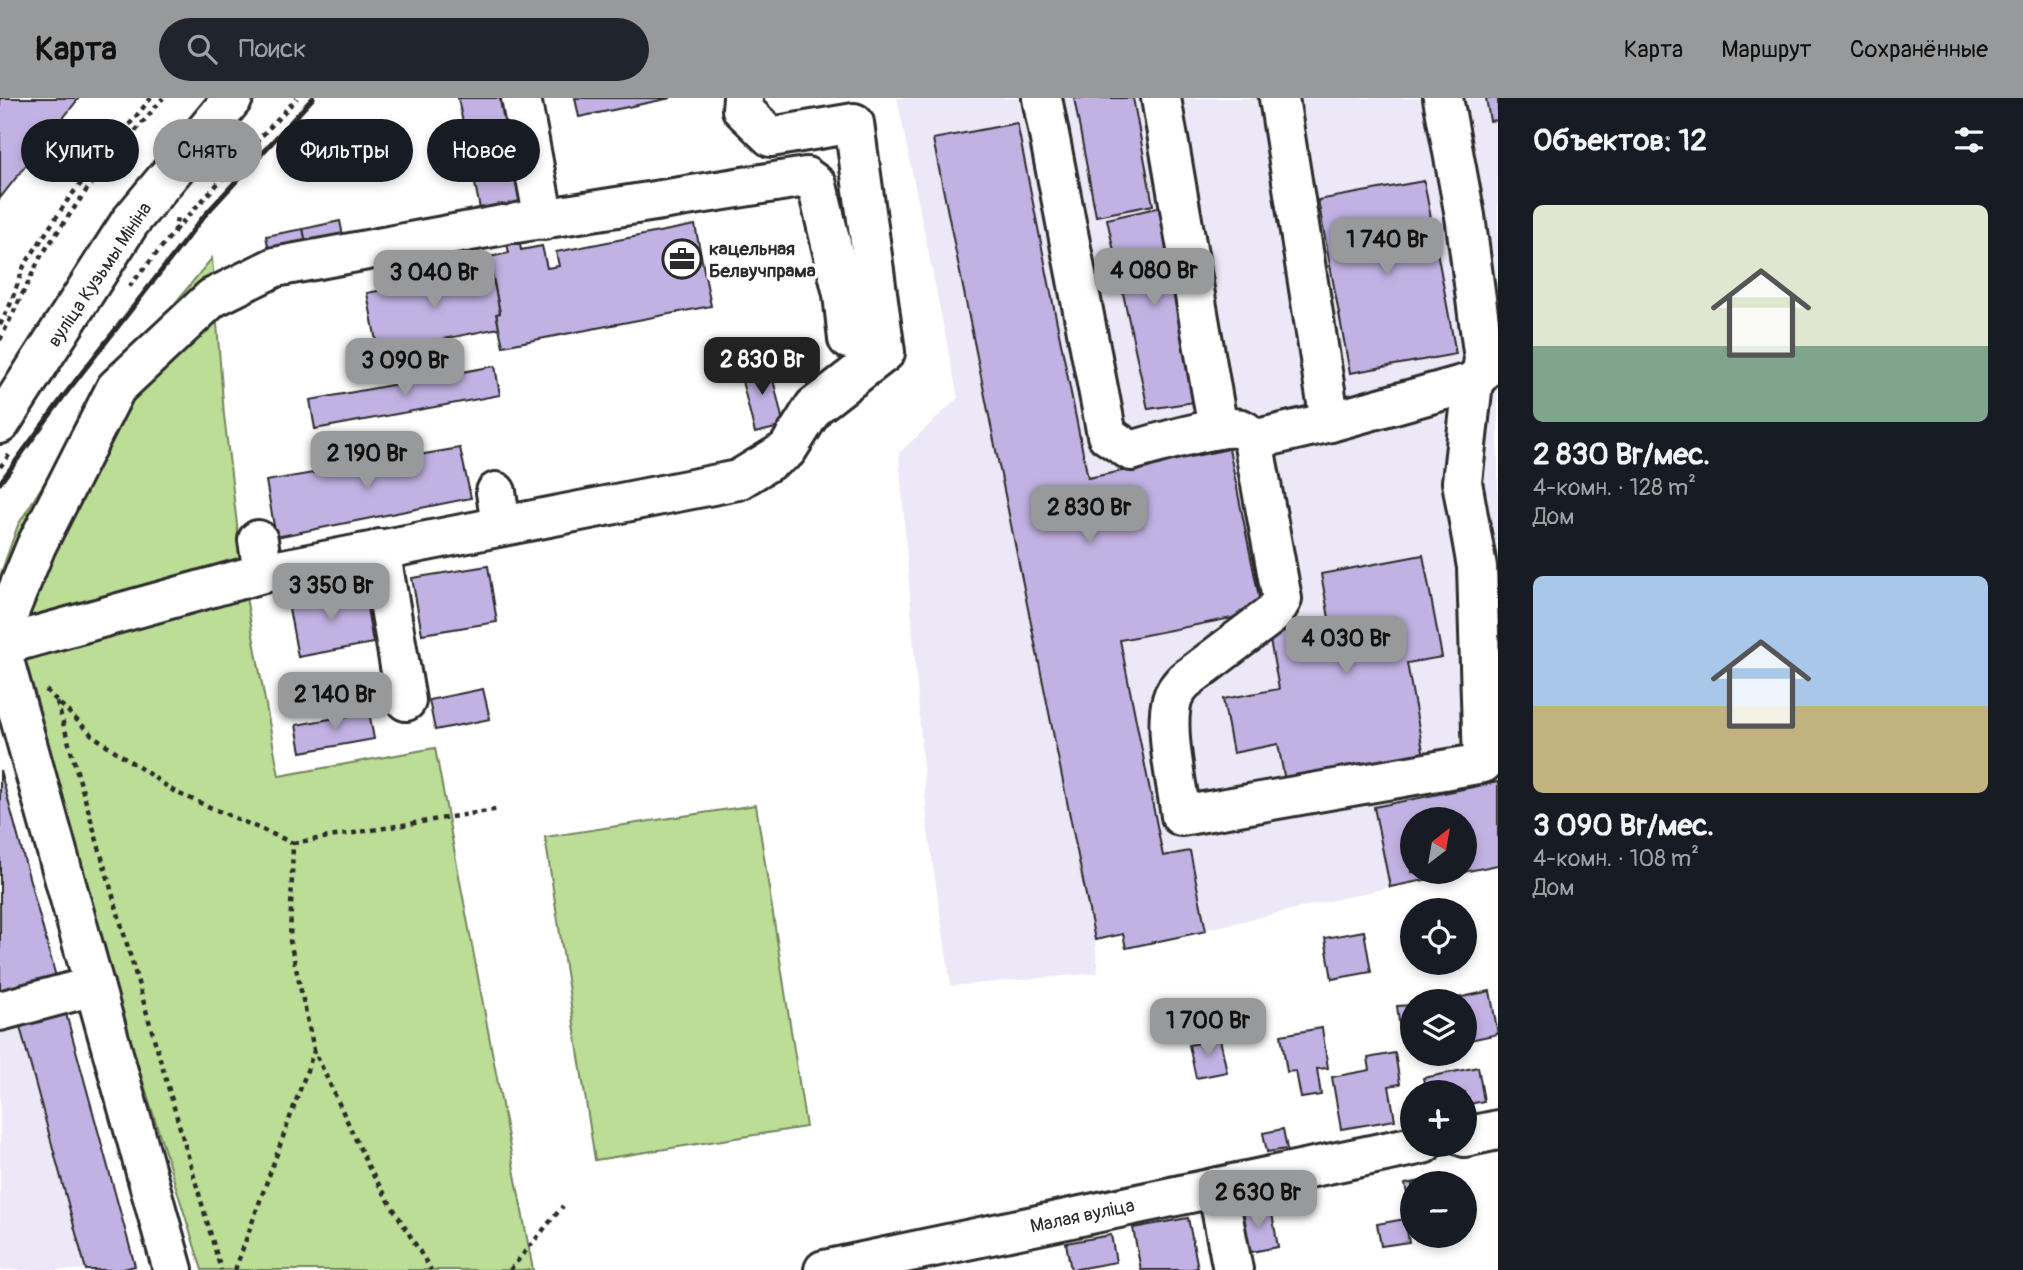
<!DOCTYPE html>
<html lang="ru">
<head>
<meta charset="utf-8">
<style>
  body { margin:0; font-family:Pangolin,sans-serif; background:#20242c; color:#f1f3f6; height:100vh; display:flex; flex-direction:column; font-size:26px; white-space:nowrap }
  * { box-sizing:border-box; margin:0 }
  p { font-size:23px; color:#9ea1a6 }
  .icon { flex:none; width:38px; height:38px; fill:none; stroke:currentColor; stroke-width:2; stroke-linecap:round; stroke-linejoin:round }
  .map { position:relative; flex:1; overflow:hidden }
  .sheet { display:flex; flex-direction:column; background:#171b24; width:525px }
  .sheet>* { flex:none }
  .top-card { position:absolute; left:21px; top:21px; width:665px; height:63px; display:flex; gap:14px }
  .needle { width:46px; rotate:31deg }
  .buttons { position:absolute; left:1400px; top:709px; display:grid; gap:14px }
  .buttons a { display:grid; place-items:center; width:77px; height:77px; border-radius:50%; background:#171b24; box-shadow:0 4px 10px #0003; font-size:35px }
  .price { position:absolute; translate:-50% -60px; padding:0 16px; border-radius:14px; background:#98999b; color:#111; font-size:23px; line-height:46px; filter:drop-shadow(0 2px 4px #0008) }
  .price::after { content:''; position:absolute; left:50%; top:42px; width:21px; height:16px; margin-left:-10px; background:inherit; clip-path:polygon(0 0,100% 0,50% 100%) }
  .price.on { background:#222; color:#fff }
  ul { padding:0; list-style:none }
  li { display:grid; align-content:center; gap:14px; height:371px; padding:0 35px }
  li span { display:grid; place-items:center; height:217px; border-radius:10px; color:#555 }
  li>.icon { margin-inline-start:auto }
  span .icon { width:126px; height:126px; fill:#fffc; stroke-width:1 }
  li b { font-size:30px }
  h2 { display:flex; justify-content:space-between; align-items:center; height:84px; padding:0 35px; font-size:30px }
  .chip { padding:0 24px; border-radius:32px; background:#171b24; box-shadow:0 4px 10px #0003; font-size:24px; line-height:63px }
  .chip.on { background:#98999b; color:#111 }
  header { display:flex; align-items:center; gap:42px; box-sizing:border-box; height:98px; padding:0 35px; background:#98999b; color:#111 }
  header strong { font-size:33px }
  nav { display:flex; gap:38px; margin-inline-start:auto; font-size:24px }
  .search { width:490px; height:63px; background:#20242c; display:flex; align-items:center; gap:18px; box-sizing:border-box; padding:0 24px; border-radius:38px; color:#9ea1a6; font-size:26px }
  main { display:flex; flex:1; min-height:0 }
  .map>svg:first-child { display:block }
  .built { fill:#ede8f7; fill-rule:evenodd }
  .green { fill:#bcdd96; stroke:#748460; stroke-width:2 }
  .building { fill:#c2b2e3; stroke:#2b2b2b; stroke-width:2; fill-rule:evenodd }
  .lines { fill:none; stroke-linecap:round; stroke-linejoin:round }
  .minor-casing { stroke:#2b2b2b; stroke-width:44 }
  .path { stroke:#2b2b2b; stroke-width:4.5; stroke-dasharray:5 5; stroke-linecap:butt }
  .minor { stroke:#fff; stroke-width:38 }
  .rail { stroke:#2b2b2b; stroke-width:5 }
  .labels { text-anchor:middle; stroke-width:7; stroke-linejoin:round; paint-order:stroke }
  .poi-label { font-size:19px; font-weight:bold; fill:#2b2b2b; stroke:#fff; text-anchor:start }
  .street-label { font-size:19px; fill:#2b2b2b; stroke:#fff }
</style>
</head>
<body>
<header>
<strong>Карта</strong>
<div class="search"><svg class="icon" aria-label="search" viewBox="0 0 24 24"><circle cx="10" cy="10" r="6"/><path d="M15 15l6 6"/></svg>Поиск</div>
<nav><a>Карта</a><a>Маршрут</a><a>Сохранённые</a></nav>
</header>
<main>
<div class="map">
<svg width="1498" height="1172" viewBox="0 0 1498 1172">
  <rect width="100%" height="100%" fill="#fff"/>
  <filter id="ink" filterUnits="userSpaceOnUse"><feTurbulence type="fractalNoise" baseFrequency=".0143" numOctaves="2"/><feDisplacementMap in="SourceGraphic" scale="14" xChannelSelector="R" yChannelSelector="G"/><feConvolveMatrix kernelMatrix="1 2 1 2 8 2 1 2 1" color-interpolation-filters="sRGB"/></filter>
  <g filter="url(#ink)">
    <!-- built -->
    <g class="built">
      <path d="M 897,0 L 1498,0 L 1498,767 L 1390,789 L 1126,850 L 1123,836 L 1095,841 L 1098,875 L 951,888 L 928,734 L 899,355 L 958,300 ZM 1412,721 L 1465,721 L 1465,774 L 1412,774 Z"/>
      <path d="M 0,672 L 61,896 L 136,1172 L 0,1172 Z"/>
    </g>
    <!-- green -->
    <g class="green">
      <path d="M 212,160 L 224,317 L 245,494 L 279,678 L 435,650 L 533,1172 L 202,1172 L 0,527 L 0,478 L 18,427 L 97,300 Z"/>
      <path d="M 756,707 L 806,1029 L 595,1062 L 545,739 Z"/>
    </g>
    <!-- building -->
    <g class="building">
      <path d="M 0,0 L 79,0 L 0,100 Z"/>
      <path d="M 458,0 L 512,0 L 533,106 L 481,116 Z"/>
      <path d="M 575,0 L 671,0 L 579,19 Z"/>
      <path d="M 1074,0 L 1133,0 L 1153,107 L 1096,118 Z"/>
      <path d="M 1486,0 L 1498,0 L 1498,22 L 1490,23 Z"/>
      <path d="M 1017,25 L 1088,380 L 1229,351 L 1262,514 L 1120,542 L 1163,758 L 1190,753 L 1206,833 L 1126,850 L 1123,836 L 1095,842 L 933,41 Z"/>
      <path d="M 1424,83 L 1456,256 L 1350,275 L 1318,102 Z"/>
      <path d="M 1161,109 L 1201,303 L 1148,311 L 1107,121 Z"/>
      <path d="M 513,110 L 521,152 L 542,148 L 547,170 L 559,168 L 556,154 L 695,127 L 711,208 L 503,248 L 496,216 L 500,215 L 489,159 L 509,155 L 500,113 Z"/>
      <path d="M 340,123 L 345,148 L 308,155 L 303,131 Z"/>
      <path d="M 303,131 L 308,155 L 271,162 L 266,138 Z"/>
      <path d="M 491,171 L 500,215 L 496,216 L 499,230 L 378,254 L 367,195 Z"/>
      <path d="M 769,264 L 784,328 L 755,335 L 739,271 Z"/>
      <path d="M 495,268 L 500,297 L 315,331 L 310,302 Z"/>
      <path d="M 460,350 L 471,400 L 276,439 L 266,383 Z"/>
      <path d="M 1423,457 L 1442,559 L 1407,565 L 1424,658 L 1285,683 L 1278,646 L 1233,655 L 1223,601 L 1279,591 L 1268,531 L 1329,520 L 1321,476 Z"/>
      <path d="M 488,468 L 497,524 L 422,536 L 412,480 Z"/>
      <path d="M 364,492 L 373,545 L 298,559 L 288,505 Z"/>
      <path d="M 483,591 L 490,621 L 435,632 L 429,602 Z"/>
      <path d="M 369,614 L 374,641 L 301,654 L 296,627 Z"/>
      <path d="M 0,672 L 56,879 L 0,894 Z"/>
      <path d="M 1498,684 L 1498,767 L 1390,789 L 1374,709 ZM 1412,721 L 1465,721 L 1465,774 L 1412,774 Z"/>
      <path d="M 1364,833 L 1371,874 L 1332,881 L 1325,840 Z"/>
      <path d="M 1490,893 L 1498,936 L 1465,943 L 1465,903 L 1454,903 L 1453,901 Z"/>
      <path d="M 1412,907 L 1412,938 L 1401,939 L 1397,908 Z"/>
      <path d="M 65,912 L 135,1168 L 120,1172 L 86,1172 L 19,925 Z"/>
      <path d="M 1322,930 L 1328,970 L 1317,971 L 1321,997 L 1301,1000 L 1296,973 L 1287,974 L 1281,937 Z"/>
      <path d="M 1220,941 L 1227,974 L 1196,980 L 1189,947 Z"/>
      <path d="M 1395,955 L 1400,986 L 1389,988 L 1395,1022 L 1341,1031 L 1332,979 L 1370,972 L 1368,960 Z"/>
      <path d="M 1478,969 L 1484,1003 L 1465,1007 L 1465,994 L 1426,994 L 1423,980 Z"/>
      <path d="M 1283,1031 L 1287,1051 L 1267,1054 L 1263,1035 Z"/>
      <path d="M 1447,1078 L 1448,1085 L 1412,1085 L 1412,1122 L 1405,1086 Z"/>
      <path d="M 1271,1110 L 1278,1149 L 1246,1155 L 1238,1116 Z"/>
      <path d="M 1188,1120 L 1198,1170 L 1186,1172 L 1141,1172 L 1133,1130 Z"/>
      <path d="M 1405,1121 L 1409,1144 L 1381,1148 L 1377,1126 Z"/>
      <path d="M 1111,1137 L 1116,1164 L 1071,1172 L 1066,1145 Z"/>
    </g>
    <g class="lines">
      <!-- minor casing -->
      <g class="minor-casing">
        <g id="minor">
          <path d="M 521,0 L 544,122"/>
          <path d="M 1042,0 L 1107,337 L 1131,353 C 1153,347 1222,325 1241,331 C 1246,333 1249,337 1253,342 L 1282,501 L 1274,515 L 1184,583 C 1179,589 1174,594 1172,602 C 1164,633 1177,686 1181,718 L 1483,665 L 1477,469 L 1462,384 L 1473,284"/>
          <path d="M 1161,0 L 1218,331"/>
          <path d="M 1279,0 L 1330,324"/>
          <path d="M 516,125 L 806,79 L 817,87 L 843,196 L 848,241"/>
          <path d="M 0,326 L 130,124 L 233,0"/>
          <path d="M 1253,342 L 1330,324 L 1473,284 L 1482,274 L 1484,261 L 1465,118 L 1443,0"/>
          <path d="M 496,394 L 501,427"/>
          <path d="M 258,442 L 263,475"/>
          <path d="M 380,451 L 406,603"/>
          <path d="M 0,548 L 263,475 L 738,382 L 787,352 L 814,309 L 885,254 L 854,25 L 771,39 L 742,11 L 743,0"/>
          <path d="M 0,913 L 94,888"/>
          <path d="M 1465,1039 L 1498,1032"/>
          <path d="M 1217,1089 L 1233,1172"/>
          <path d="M 173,1172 L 0,548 L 11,509 L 36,448 L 116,290 L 212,200 L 275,169 L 503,127"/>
          <path d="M 824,1172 L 1423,1046"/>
        </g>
      </g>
      <!-- path -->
      <g class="path">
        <path d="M 174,133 L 297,0"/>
        <path d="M 129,189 L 174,134 L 177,120"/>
        <path d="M 0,227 L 10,207 L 24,168 L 69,100 L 151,0"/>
        <path d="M 0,242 L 41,158 L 88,90 L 163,0"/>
        <path d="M 0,369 L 10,356"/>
        <path d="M 46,592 L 92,637 L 175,694 L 293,745 L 290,843 L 314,952 L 370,1072 L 431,1172"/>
        <path d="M 57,604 L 221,1172"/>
        <path d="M 293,745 L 500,711"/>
        <path d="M 235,1172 L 314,953"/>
        <path d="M 510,1172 L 563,1108"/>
      </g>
      <!-- minor -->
      <use href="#minor" class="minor"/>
      <!-- rail -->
      <path class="rail" d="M 0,385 L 63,299 L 204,118 L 313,0"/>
    </g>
  </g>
  <!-- icons -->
  <defs>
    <g id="office-ring" transform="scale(2.0125)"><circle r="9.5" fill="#fff" stroke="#2b2b2b" stroke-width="1.5"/><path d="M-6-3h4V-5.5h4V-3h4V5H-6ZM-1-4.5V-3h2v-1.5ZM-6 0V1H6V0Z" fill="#2b2b2b"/></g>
  </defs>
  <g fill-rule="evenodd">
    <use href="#office-ring" x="682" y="161"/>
  </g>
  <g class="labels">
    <!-- poi labels -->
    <g class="poi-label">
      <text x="709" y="157">кацельная<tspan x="709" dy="22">Белвучпрама</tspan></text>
    </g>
    <!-- street labels -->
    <g class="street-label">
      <text transform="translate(99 176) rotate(-56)" y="7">вуліца Кузьмы Мініна</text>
      <text transform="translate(1082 1117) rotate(-12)" y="7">Малая вуліца</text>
    </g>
  </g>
</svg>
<div class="buttons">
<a><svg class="needle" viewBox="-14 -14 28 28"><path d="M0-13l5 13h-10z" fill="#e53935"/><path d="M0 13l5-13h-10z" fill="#9ea1a6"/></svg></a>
<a><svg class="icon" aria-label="locate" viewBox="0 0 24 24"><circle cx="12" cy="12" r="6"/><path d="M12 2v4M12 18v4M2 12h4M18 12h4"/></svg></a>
<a><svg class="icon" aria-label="layers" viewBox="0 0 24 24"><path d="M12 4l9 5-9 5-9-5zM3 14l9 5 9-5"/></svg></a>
<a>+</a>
<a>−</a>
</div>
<b class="price" style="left:1387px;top:179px">1 740 Br</b>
<b class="price" style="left:1154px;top:210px">4 080 Br</b>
<b class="price" style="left:434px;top:212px">3 040 Br</b>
<b class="price on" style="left:762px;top:299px">2 830 Br</b>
<b class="price" style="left:405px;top:300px">3 090 Br</b>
<b class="price" style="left:367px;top:393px">2 190 Br</b>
<b class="price" style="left:1089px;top:447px">2 830 Br</b>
<b class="price" style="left:331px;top:525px">3 350 Br</b>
<b class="price" style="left:1346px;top:578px">4 030 Br</b>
<b class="price" style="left:335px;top:634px">2 140 Br</b>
<b class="price" style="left:1208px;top:960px">1 700 Br</b>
<b class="price" style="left:1258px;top:1132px">2 630 Br</b>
<div class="top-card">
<a class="chip">Купить</a>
<a class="chip on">Снять</a>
<a class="chip">Фильтры</a>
<a class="chip">Новое</a>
</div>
</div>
<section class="sheet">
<h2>Объектов: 12<svg class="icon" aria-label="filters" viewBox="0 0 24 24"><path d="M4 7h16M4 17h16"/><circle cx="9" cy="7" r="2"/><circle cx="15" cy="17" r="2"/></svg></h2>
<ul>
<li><span style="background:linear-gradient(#dfe7d0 65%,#7fa58c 0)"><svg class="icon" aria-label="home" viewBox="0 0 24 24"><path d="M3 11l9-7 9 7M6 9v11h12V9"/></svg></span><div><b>2 830 Br/мес.</b><p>4-комн. · 128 m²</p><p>Дом</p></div></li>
<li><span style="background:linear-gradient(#a9c7e8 60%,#c2b280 0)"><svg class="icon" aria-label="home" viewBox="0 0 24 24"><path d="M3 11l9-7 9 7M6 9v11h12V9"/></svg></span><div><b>3 090 Br/мес.</b><p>4-комн. · 108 m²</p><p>Дом</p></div></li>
</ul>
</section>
</main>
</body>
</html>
